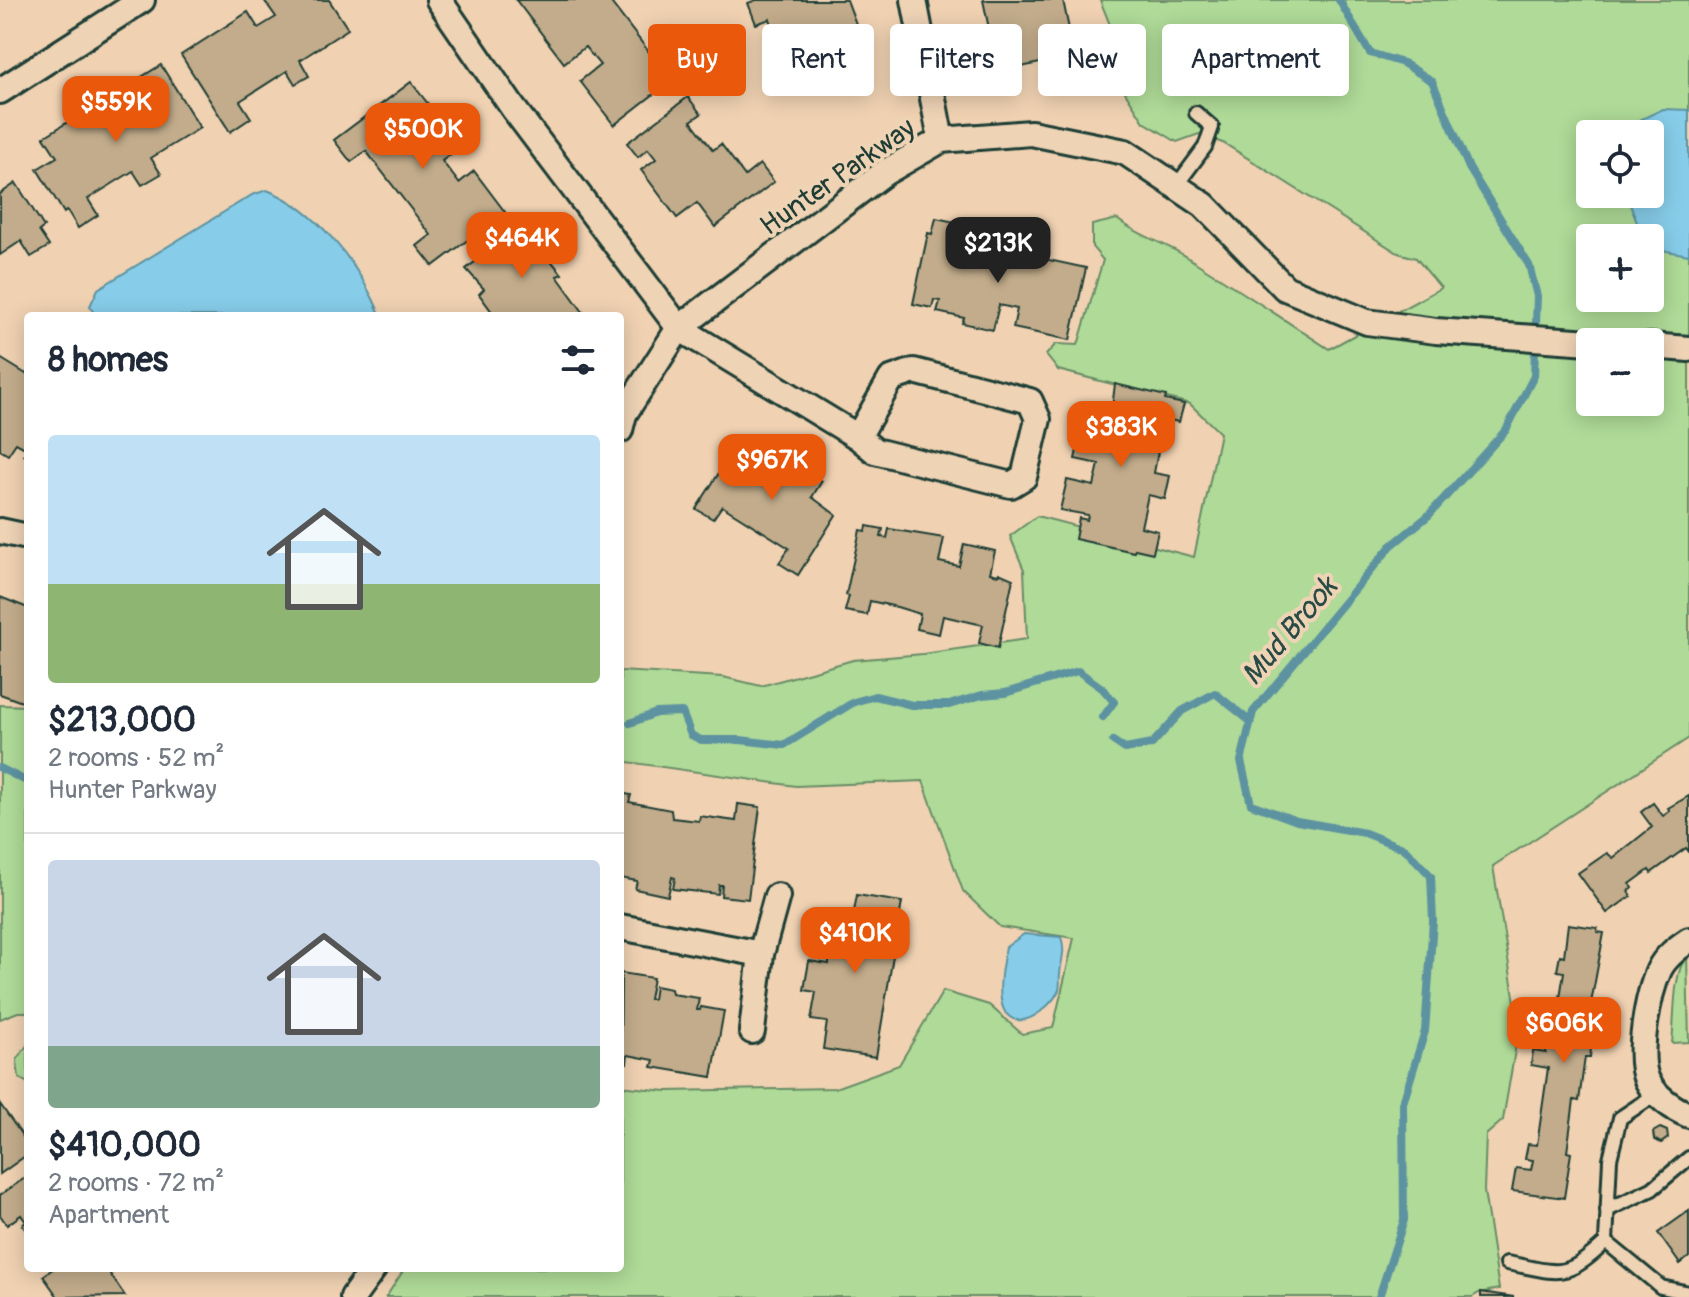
<!DOCTYPE html>
<html lang="en">
<head>
<meta charset="utf-8">
<style>
  body { margin:0; font-family:Pangolin,sans-serif; background:#f6f6f7; color:#1f2937; height:100vh; display:flex; flex-direction:column; font-size:30px; white-space:nowrap }
  * { box-sizing:border-box; margin:0 }
  p { font-size:26px; color:#747a83 }
  .icon { flex:none; width:44px; height:44px; fill:none; stroke:currentColor; stroke-width:2; stroke-linecap:round; stroke-linejoin:round }
  .map { position:relative; flex:1; overflow:hidden }
  .details { position:absolute; left:24px; top:312px; width:600px; height:960px; display:flex; flex-direction:column; background:#fff; border-radius:8px; box-shadow:0 4px 20px #0003 }
  .details>* { flex:none }
  .top-card { position:absolute; left:648px; top:24px; width:760px; height:72px; display:flex; gap:16px }
  .tools { position:absolute; left:1576px; top:120px; display:grid; gap:16px }
  .tools a { display:grid; place-items:center; width:88px; height:88px; border-radius:8px; background:#fff; box-shadow:0 4px 20px #0003; font-size:40px }
  .price { position:absolute; translate:-50% -68px; padding:0 18px; border-radius:16px; background:#ea580c; color:#fff; font-size:26px; line-height:52px; filter:drop-shadow(0 2px 4px #0008) }
  .price::after { content:''; position:absolute; left:50%; top:48px; width:24px; height:18px; margin-left:-12px; background:inherit; clip-path:polygon(0 0,100% 0,50% 100%) }
  .price.active { background:#222; color:#fff }
  ul { padding:0; list-style:none }
  li { display:grid; align-content:center; gap:16px; height:424px; padding:0 24px }
  li+li { border-top:2px solid #e0e1e3 }
  li span { display:grid; place-items:center; height:248px; border-radius:8px; color:#555 }
  li>.icon { margin-inline-start:auto }
  span .icon { width:144px; height:144px; fill:#fffc; stroke-width:1 }
  li b { font-size:34px }
  h2 { display:flex; justify-content:space-between; align-items:center; height:96px; padding:0 24px; font-size:34px }
  .chip { padding:0 28px; border-radius:8px; background:#fff; box-shadow:0 4px 20px #0003; font-size:28px; line-height:72px }
  .chip.active { background:#ea580c; color:#fff }
  .map>svg:first-child { display:block }
  .green { fill:#afda97; stroke:#678c66; stroke-width:2; fill-rule:evenodd }
  .water { fill:#87cde9; stroke:#5d93a1; stroke-width:2 }
  .lines { fill:none; stroke-linecap:round; stroke-linejoin:round }
  .stream { stroke:#5d93a1; stroke-width:8 }
  .building { fill:#c2ac8b; stroke:#1f3d34; stroke-width:2 }
  .service-casing { stroke:#1f3d34; stroke-width:18 }
  .minor-casing { stroke:#1f3d34; stroke-width:30 }
  .service { stroke:#eed3b5; stroke-width:12 }
  .minor { stroke:#eed3b5; stroke-width:24 }
  .labels { text-anchor:middle; stroke-width:8; stroke-linejoin:round; paint-order:stroke }
  .street-label { font-size:28px; fill:#1f3d34; stroke:#eed3b5 }
  .water-label { font-size:30px; font-style:italic; fill:#294b46; stroke:#eed3b5 }
</style>
</head>
<body>
<div class="map">
<svg width="1689" height="1297" viewBox="0 0 1689 1297">
  <rect width="100%" height="100%" fill="#f0d2b2"/>
  <filter id="ink" filterUnits="userSpaceOnUse"><feTurbulence type="fractalNoise" baseFrequency=".0125" numOctaves="2"/><feDisplacementMap in="SourceGraphic" scale="16" xChannelSelector="R" yChannelSelector="G"/><feConvolveMatrix kernelMatrix="1 2 1 2 8 2 1 2 1" color-interpolation-filters="sRGB"/></filter>
  <g filter="url(#ink)">
    <!-- green -->
    <g class="green">
      <path d="M 1100,0 L 1689,0 L 1689,738 L 1493,866 L 1519,1027 L 1503,1120 L 1486,1135 L 1484,1191 L 1499,1289 L 1479,1293 L 1472,1297 L 386,1297 L 405,1268 L 620,1268 L 620,1086 L 666,1091 L 835,1088 L 899,1065 L 943,991 L 989,1005 L 1022,1034 L 1053,1028 L 1074,938 L 1000,927 L 963,891 L 923,781 L 796,786 L 620,761 L 620,671 L 723,677 L 761,686 L 853,660 L 923,654 L 1027,639 L 1024,570 L 1010,536 L 1037,516 L 1194,557 L 1220,433 L 1190,404 L 1058,370 L 1046,355 L 1056,344 L 1078,345 L 1103,260 L 1092,247 L 1092,225 L 1117,219 C 1136,234 1161,242 1182,254 C 1232,285 1280,317 1329,349 L 1441,288 L 1416,258 L 1398,253 L 1225,144 L 1199,134 L 1177,142 L 1144,122 L 1125,92 L 1125,62 ZM 1590,134 L 1650,134 L 1650,194 L 1590,194 ZM 1590,238 L 1650,238 L 1650,298 L 1590,298 ZM 1590,342 L 1650,342 L 1650,402 L 1590,402 Z"/>
      <path d="M 0,705 L 28,706 L 28,1012 L 18,1012 L 0,1019 Z"/>
      <path d="M 1687,955 L 1689,1042 L 1672,1043 C 1675,1018 1672,975 1687,955 Z"/>
      <path d="M 28,1044 L 28,1083 L 19,1078 L 17,1060 Z"/>
    </g>
    <!-- water -->
    <g class="water">
      <path d="M 1663,109 L 1689,110 L 1689,255 L 1650,248 L 1650,238 L 1643,238 L 1626,194 L 1650,194 L 1650,134 L 1610,134 Z"/>
      <path d="M 267,190 C 319,210 360,267 381,316 L 95,316 L 90,306 L 98,289 L 252,195 Z"/>
      <path d="M 1024,934 L 1061,937 C 1066,952 1061,959 1060,974 C 1059,980 1061,987 1058,992 C 1050,1008 1018,1035 1004,1010 C 996,993 1002,964 1006,947 Z"/>
    </g>
    <g class="lines">
      <!-- stream -->
      <g class="stream">
        <path d="M 1339,0 L 1370,53 L 1403,63 L 1432,81 L 1469,168 L 1529,265 L 1537,296 L 1534,376 L 1506,430 L 1428,516 L 1391,546 L 1253,712 L 1241,761 L 1251,804 L 1297,821 L 1365,833 L 1405,849 L 1431,876 L 1433,921 L 1425,1031 L 1403,1103 L 1404,1220 L 1379,1297"/>
        <path d="M 630,723 L 656,713 L 682,712 L 691,735 L 701,740 L 740,740 L 784,745 L 854,702 L 875,696 L 912,705 L 949,705 L 982,695 L 1005,693 L 1078,671 L 1102,688 L 1114,702 L 1103,717"/>
        <path d="M 1113,741 L 1125,749 L 1152,744 L 1182,711 L 1215,693 L 1251,722"/>
        <path d="M 0,768 L 28,782"/>
      </g>
    </g>
    <!-- building -->
    <g class="building">
      <path d="M 264,0 L 329,0 L 348,29 L 300,60 L 309,76 L 295,84 L 287,71 L 240,101 L 251,118 L 230,132 L 181,55 L 248,12 L 258,28 L 276,17 Z"/>
      <path d="M 516,0 L 609,0 L 656,61 L 671,50 L 686,69 L 614,125 L 580,81 L 600,65 L 585,47 L 564,63 Z"/>
      <path d="M 756,0 L 847,0 L 862,40 L 842,48 L 851,72 L 796,92 L 770,19 L 756,24 L 748,3 Z"/>
      <path d="M 983,0 L 1063,0 L 1070,34 L 1083,31 L 1087,53 L 998,72 Z"/>
      <path d="M 161,65 L 200,128 L 151,158 L 161,174 L 142,185 L 133,171 L 88,199 L 98,215 L 78,228 L 67,210 L 64,213 L 37,169 L 57,157 L 44,137 L 92,107 L 104,126 L 125,112 L 114,94 Z"/>
      <path d="M 411,82 L 461,146 L 442,161 L 459,183 L 474,171 L 505,212 L 433,266 L 417,246 L 431,235 L 366,151 L 351,162 L 334,140 Z"/>
      <path d="M 688,97 L 701,114 L 691,121 L 713,150 L 721,144 L 745,176 L 760,164 L 774,182 L 715,227 L 697,203 L 677,218 L 641,170 L 656,159 L 648,149 L 638,157 L 627,143 Z"/>
      <path d="M 16,183 L 44,227 L 39,231 L 49,246 L 31,257 L 21,241 L 0,255 L 0,194 Z"/>
      <path d="M 936,218 L 955,222 L 951,239 L 1086,268 L 1070,340 L 1013,328 L 1017,309 L 999,305 L 993,330 L 962,323 L 964,318 L 937,312 L 940,301 L 934,300 L 932,308 L 913,304 L 928,233 L 932,234 Z"/>
      <path d="M 522,225 L 537,242 L 530,247 L 535,252 L 541,248 L 562,274 L 557,276 L 586,316 L 495,316 L 479,294 L 484,289 L 466,269 Z"/>
      <path d="M 0,358 L 26,374 L 28,371 L 28,457 L 24,455 L 27,449 L 16,443 L 8,455 L 0,450 Z"/>
      <path d="M 1115,384 L 1166,396 L 1165,400 L 1184,404 L 1179,422 L 1164,419 L 1154,473 L 1170,476 L 1165,499 L 1148,495 L 1141,527 L 1158,531 L 1153,553 L 1135,549 L 1134,552 L 1075,539 L 1079,518 L 1087,520 L 1088,515 L 1060,510 L 1067,480 L 1094,486 L 1099,464 L 1075,459 L 1088,403 L 1112,408 Z"/>
      <path d="M 772,445 L 822,481 L 812,497 L 836,515 L 798,575 L 779,563 L 789,548 L 722,506 L 713,519 L 696,509 L 733,451 L 745,452 L 761,461 Z"/>
      <path d="M 867,526 L 883,529 L 881,537 L 887,538 L 889,529 L 944,538 L 939,562 L 959,566 L 964,544 L 995,551 L 990,573 L 998,575 L 999,573 L 1013,579 L 998,648 L 979,643 L 983,625 L 943,616 L 939,634 L 917,629 L 920,614 L 897,607 L 870,601 L 867,615 L 845,611 L 849,596 L 846,595 L 860,530 L 866,531 Z"/>
      <path d="M 0,597 L 28,608 L 28,687 L 22,702 L 0,694 Z"/>
      <path d="M 620,793 L 631,795 L 629,802 L 671,810 L 672,818 L 699,821 L 700,816 L 736,821 L 738,804 L 760,807 L 748,899 L 721,896 L 722,885 L 719,885 L 718,894 L 673,889 L 675,878 L 672,877 L 668,896 L 635,889 L 637,881 L 620,878 Z"/>
      <path d="M 1689,796 L 1689,852 L 1686,848 L 1651,873 L 1649,870 L 1630,884 L 1633,888 L 1628,891 L 1631,896 L 1607,913 L 1578,873 L 1607,853 L 1613,858 L 1652,827 L 1641,812 L 1653,803 L 1663,816 L 1670,811 L 1668,808 Z"/>
      <path d="M 857,895 L 902,902 L 876,1057 L 823,1049 L 827,1022 L 811,1020 L 816,992 L 804,990 L 809,961 L 829,964 L 829,960 L 815,957 L 817,944 L 824,945 L 829,914 L 853,917 Z"/>
      <path d="M 1568,924 L 1597,928 L 1597,932 L 1604,933 L 1589,1014 L 1588,1024 L 1594,1025 L 1590,1057 L 1585,1057 L 1579,1101 L 1574,1100 L 1567,1152 L 1571,1153 L 1564,1198 L 1512,1191 L 1516,1168 L 1531,1170 L 1533,1160 L 1525,1159 L 1528,1144 L 1537,1145 L 1548,1068 L 1531,1065 L 1533,1051 L 1546,1053 L 1551,1017 L 1557,1017 L 1564,972 L 1557,971 L 1560,955 L 1564,956 Z"/>
      <path d="M 621,973 L 653,978 L 649,999 L 653,999 L 655,986 L 671,989 L 672,994 L 699,998 L 697,1010 L 700,1010 L 701,1007 L 724,1011 L 712,1077 L 652,1067 L 654,1060 L 628,1055 L 627,1063 L 620,1062 Z"/>
      <path d="M 0,1104 L 28,1144 L 28,1154 L 0,1174 Z"/>
      <path d="M 1660,1128 L 1667,1131 L 1668,1138 L 1661,1143 L 1654,1139 L 1653,1132 Z"/>
      <path d="M 28,1176 L 28,1233 L 22,1225 L 26,1222 L 21,1215 L 7,1225 L 0,1215 L 0,1195 Z"/>
      <path d="M 1689,1211 L 1689,1257 L 1680,1264 L 1658,1233 Z"/>
      <path d="M 54,1268 L 106,1268 L 125,1296 L 58,1297 L 43,1276 Z"/>
      <path d="M 1481,1292 L 1514,1297 L 1481,1297 Z"/>
    </g>
    <g class="lines">
      <!-- service casing -->
      <g class="service-casing">
        <g id="service">
          <path d="M 1176,186 L 1205,147 L 1212,127 L 1196,113"/>
          <path d="M 1656,1094 L 1620,1118 L 1610,1159 L 1606,1242 L 1661,1287 L 1689,1293"/>
          <path d="M 1607,1210 L 1652,1189 L 1689,1158"/>
          <path d="M 1507,1263 C 1560,1273 1564,1281 1606,1242"/>
        </g>
      </g>
      <!-- minor casing -->
      <g class="minor-casing">
        <g id="minor">
          <path d="M 439,0 L 513,108 L 679,328 L 858,437 L 875,451 L 1011,485 L 1024,477 L 1038,419 L 1030,401 L 914,371 L 891,379 L 858,437"/>
          <path d="M 914,0 L 941,140"/>
          <path d="M 0,91 L 142,0"/>
          <path d="M 1650,346 L 1689,349"/>
          <path d="M 620,430 L 624,414 L 679,328 L 884,173 L 941,140 L 1031,133 L 1125,152 L 1204,205 L 1285,288 L 1367,322 L 1436,331 L 1590,342"/>
          <path d="M 0,531 L 28,537"/>
          <path d="M 620,927 L 761,954 L 777,896"/>
          <path d="M 1689,940 C 1677,948 1665,957 1659,970 C 1648,994 1636,1056 1647,1080 C 1655,1096 1673,1109 1689,1115"/>
          <path d="M 752,1031 L 761,954"/>
          <path d="M 353,1297 L 374,1268"/>
        </g>
      </g>
      <!-- service -->
      <use href="#service" class="service"/>
      <!-- minor -->
      <use href="#minor" class="minor"/>
    </g>
  </g>
  <g class="labels">
    <!-- street labels -->
    <g class="street-label">
      <text transform="translate(837 176) rotate(-35)" y="10">Hunter Parkway</text>
    </g>
    <!-- water labels -->
    <g class="water-label">
      <text transform="translate(1289 631) rotate(-50)" y="10">Mud Brook</text>
    </g>
  </g>
</svg>
<div class="tools">
<a><svg class="icon" aria-label="locate" viewBox="0 0 24 24"><circle cx="12" cy="12" r="6"/><path d="M12 2v4M12 18v4M2 12h4M18 12h4"/></svg></a>
<a>+</a>
<a>−</a>
</div>
<b class="price" style="left:116px;top:144px">$559K</b>
<b class="price" style="left:423px;top:171px">$500K</b>
<b class="price" style="left:522px;top:280px">$464K</b>
<b class="price active" style="left:998px;top:285px">$213K</b>
<b class="price" style="left:1121px;top:469px">$383K</b>
<b class="price" style="left:772px;top:502px">$967K</b>
<b class="price" style="left:855px;top:975px">$410K</b>
<b class="price" style="left:1564px;top:1065px">$606K</b>
<div class="top-card">
<a class="chip active">Buy</a>
<a class="chip">Rent</a>
<a class="chip">Filters</a>
<a class="chip">New</a>
<a class="chip">Apartment</a>
</div>
<section class="details">
<h2>8 homes<svg class="icon" aria-label="filters" viewBox="0 0 24 24"><path d="M4 7h16M4 17h16"/><circle cx="9" cy="7" r="2"/><circle cx="15" cy="17" r="2"/></svg></h2>
<ul>
<li><span style="background:linear-gradient(#bfe0f5 60%,#8fb573 0)"><svg class="icon" aria-label="home" viewBox="0 0 24 24"><path d="M3 11l9-7 9 7M6 9v11h12V9"/></svg></span><div><b>$213,000</b><p>2 rooms · 52 m²</p><p>Hunter Parkway</p></div></li>
<li><span style="background:linear-gradient(#c9d6e8 75%,#7fa58c 0)"><svg class="icon" aria-label="home" viewBox="0 0 24 24"><path d="M3 11l9-7 9 7M6 9v11h12V9"/></svg></span><div><b>$410,000</b><p>2 rooms · 72 m²</p><p>Apartment</p></div></li>
</ul>
</section>
</div>
</body>
</html>
